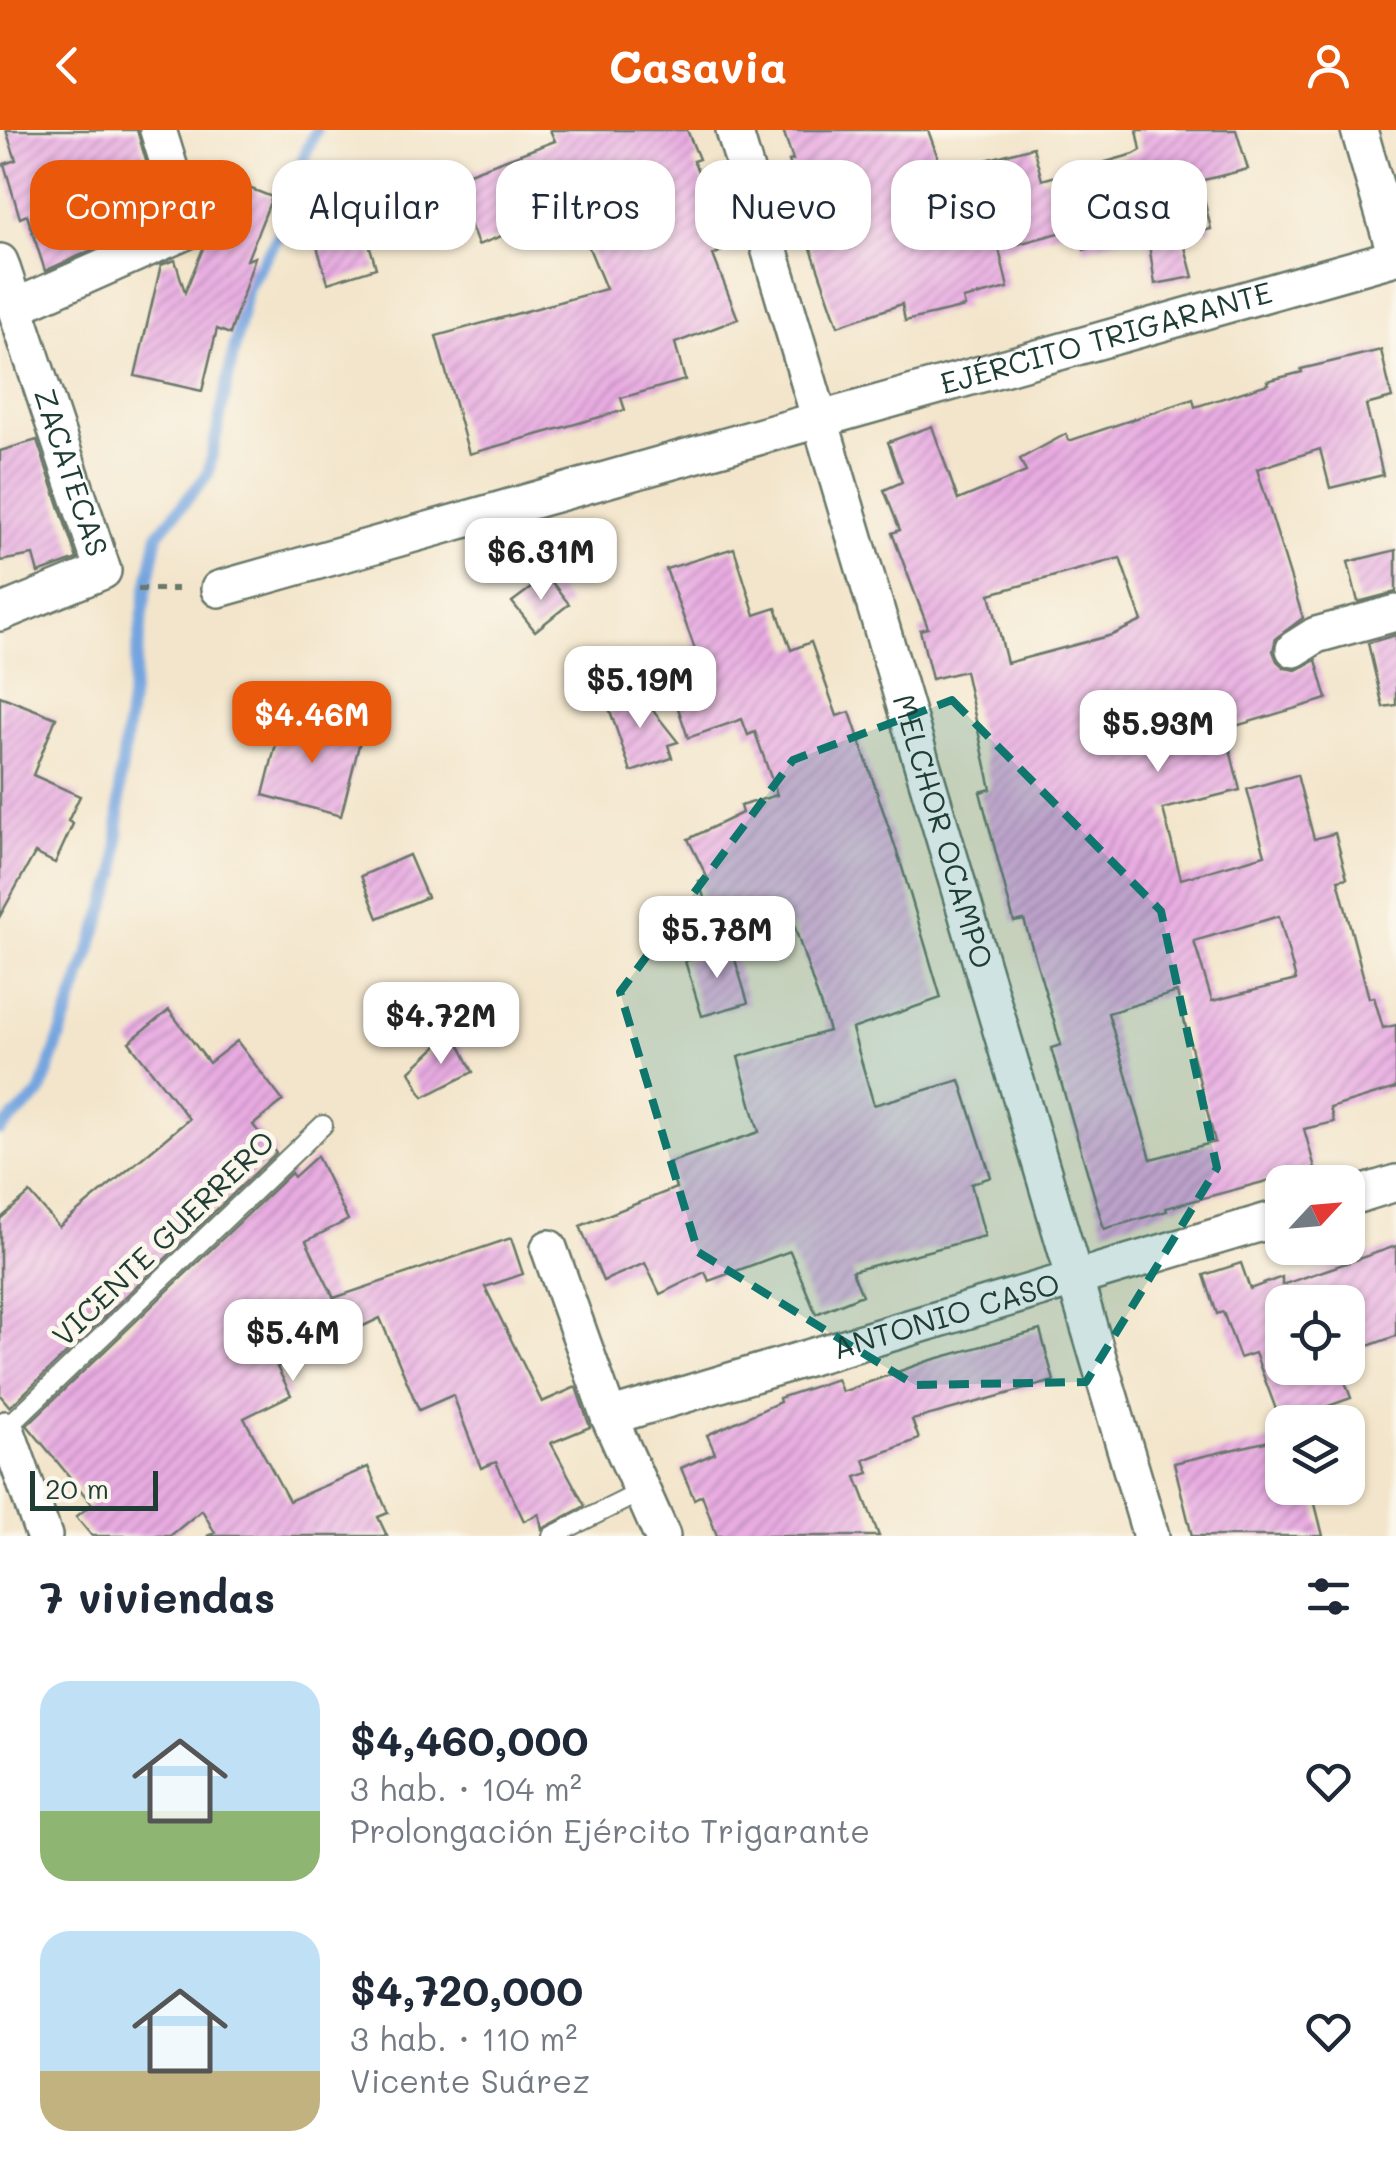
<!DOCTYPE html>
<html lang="es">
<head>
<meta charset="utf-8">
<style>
  body { margin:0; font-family:Mali,sans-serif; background:#f6f6f7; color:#1f2937; height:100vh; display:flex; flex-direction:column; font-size:38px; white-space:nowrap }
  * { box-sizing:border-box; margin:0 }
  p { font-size:32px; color:#747a83 }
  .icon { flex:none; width:55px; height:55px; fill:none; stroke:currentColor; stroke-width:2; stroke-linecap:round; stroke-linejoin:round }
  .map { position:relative; height:1406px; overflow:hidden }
  .sheet { display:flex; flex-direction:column; background:#fff; flex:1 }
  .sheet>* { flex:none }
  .hud { position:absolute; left:30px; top:30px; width:1338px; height:90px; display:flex; gap:20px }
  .needle { width:65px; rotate:64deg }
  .buttons { position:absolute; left:1265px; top:1035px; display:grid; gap:20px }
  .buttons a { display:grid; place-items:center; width:100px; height:100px; border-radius:20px; background:#fff; box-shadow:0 2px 8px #0004; font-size:50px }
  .scale { position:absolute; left:30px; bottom:25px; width:128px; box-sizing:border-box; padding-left:10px; border:5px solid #1f3d34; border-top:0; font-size:28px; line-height:35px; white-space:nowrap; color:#1f3d34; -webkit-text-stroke:8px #fbf7ec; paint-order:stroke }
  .price { position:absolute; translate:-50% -85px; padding:0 22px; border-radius:20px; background:#fff; color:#222; font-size:32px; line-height:65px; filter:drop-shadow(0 2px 5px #0008) }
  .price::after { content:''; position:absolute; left:50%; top:60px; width:30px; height:22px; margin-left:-15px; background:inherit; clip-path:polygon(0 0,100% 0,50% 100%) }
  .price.active { background:#ea580c; color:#fff }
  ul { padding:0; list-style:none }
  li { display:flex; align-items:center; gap:30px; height:250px; padding:0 40px }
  li span { display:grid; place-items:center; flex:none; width:280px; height:200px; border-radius:30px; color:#555 }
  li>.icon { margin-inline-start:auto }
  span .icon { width:120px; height:120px; fill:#fffc; stroke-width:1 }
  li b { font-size:42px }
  h2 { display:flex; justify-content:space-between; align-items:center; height:120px; padding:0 40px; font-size:42px }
  .chip { padding:0 35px; border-radius:30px; background:#fff; box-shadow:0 2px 8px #0004; font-size:35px; line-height:90px }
  .chip.active { background:#ea580c; color:#fff }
  header { display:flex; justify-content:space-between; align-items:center; height:130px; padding:0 40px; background:#ea580c; color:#fff; font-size:45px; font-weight:700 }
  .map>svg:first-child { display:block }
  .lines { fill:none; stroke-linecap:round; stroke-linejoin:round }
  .stream { stroke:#75a5df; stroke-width:12 }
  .building { fill:url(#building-hatch); fill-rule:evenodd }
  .service-casing { stroke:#697869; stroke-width:22 }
  .minor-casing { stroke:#697869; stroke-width:40 }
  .path { stroke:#697869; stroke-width:6; stroke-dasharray:8 8; stroke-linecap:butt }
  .service { stroke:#fff; stroke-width:18 }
  .minor { stroke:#fff; stroke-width:35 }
  .marked { fill:#0f766e; fill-opacity:0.2; stroke:#0f766e; stroke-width:8; stroke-dasharray:20 12; stroke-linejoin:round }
  .labels { text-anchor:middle; stroke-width:10; stroke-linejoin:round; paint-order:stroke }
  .street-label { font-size:30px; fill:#1f3d34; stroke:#fbf7ec }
</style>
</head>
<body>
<header><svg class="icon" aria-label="back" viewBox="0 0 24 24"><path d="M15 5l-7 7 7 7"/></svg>Casavia<svg class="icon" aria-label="person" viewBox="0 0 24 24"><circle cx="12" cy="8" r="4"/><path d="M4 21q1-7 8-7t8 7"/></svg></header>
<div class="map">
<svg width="1396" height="1406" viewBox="0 0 1396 1406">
  <defs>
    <pattern id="building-hatch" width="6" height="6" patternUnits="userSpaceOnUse" patternTransform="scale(2.5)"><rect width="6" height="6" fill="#e9ace2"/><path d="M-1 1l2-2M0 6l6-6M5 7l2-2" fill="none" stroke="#bc8db8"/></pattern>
  </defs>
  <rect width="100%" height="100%" fill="#fbf7ec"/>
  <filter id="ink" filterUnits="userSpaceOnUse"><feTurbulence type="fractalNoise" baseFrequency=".01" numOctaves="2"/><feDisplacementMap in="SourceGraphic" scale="20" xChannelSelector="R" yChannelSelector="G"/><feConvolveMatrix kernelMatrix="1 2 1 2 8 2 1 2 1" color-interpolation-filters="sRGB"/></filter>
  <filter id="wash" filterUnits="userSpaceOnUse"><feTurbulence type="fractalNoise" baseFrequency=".0048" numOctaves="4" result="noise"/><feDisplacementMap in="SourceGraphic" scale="40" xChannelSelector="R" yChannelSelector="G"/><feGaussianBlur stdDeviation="2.25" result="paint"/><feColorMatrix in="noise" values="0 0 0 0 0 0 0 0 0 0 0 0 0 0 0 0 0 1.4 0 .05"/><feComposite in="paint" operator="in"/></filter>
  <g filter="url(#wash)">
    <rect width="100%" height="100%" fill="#f3e5cb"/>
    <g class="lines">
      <!-- stream -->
      <path class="stream" d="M 0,1000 L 40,964 L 117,743 L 120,650 L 145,468 L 158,404 L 208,344 L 247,158 L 282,99 L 300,36 L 316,0"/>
    </g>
    <g id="blocks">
      <!-- building -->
      <g class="building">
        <path d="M 6,0 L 137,0 L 151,48 L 148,49 L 161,89 L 45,141 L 27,85 L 20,88 L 4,34 L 16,30 Z"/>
        <path d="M 550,0 L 687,0 L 699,29 L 693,31 L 734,115 L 713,125 L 738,189 L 675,213 L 685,250 L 621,268 L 625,280 L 469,324 L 436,206 L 606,159 L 573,79 L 478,115 L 453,49 L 555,11 Z"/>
        <path d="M 783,0 L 928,0 L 943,42 L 1033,17 L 1042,50 L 1134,24 L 1141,20 L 1137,0 L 1236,0 L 1248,39 L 1200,51 L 1211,99 L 1182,106 L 1193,147 L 1155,154 L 1147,101 L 1084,120 L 1078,98 L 999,119 L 1008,158 L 963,169 L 965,177 L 905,191 L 902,174 L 838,196 L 807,107 L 813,105 L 789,31 L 793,30 Z"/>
        <path d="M 231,51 L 272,67 L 247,130 L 255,127 L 230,204 L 217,199 L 202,261 L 135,246 L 161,135 L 175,130 L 185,162 Z"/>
        <path d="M 364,96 L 376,138 L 328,153 L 315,110 Z"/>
        <path d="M 1381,220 L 1392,268 L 1366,275 L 1383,345 L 1330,358 L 1320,319 L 1257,339 L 1303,488 L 1276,508 L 1273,521 L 1277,531 L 1285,538 L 1296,540 L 1316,530 L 1327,569 L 1225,599 L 1240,660 L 1163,679 L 1181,749 L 1265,725 L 1247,659 L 1297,645 L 1314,709 L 1335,703 L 1347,748 L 1338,750 L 1369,868 L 1374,867 L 1383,898 L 1396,895 L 1396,958 L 1330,978 L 1334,992 L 1304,999 L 1315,1038 L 1166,1078 L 1167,1081 L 1104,1099 L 1051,918 L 1061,915 L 1024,790 L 1014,792 L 980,662 L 991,659 L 965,541 L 932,549 L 920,500 L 928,498 L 892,403 L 900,400 L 884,360 L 902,352 L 888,312 L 932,296 L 958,370 L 1026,342 L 1020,329 L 1066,304 L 1069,311 L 1193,269 L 1195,277 L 1268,254 L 1267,251 L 1302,242 L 1301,239 ZM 1120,428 L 1142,491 L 1112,505 L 1007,533 L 990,464 ZM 1279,786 L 1296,850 L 1212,871 L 1194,811 ZM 1177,862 L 1215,1012 L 1151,1029 L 1108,883 Z"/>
        <path d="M 37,310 L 77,429 L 38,443 L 33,425 L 0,431 L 0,321 Z"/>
        <path d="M 734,418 L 755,485 L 776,478 L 791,520 L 811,512 L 837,586 L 850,582 L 901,734 L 941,868 L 852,899 L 874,975 L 960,950 L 991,1047 L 971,1054 L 985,1106 L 852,1141 L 862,1165 L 816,1184 L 790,1121 L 709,1151 L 705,1142 L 660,1164 L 645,1133 L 603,1151 L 580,1096 L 676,1058 L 668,1033 L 759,1002 L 738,927 L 829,901 L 794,795 L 719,818 L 699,751 L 708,749 L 688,709 L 742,683 L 740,676 L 777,665 L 755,602 L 748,605 L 742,589 L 688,608 L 668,548 L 701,536 L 666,439 Z"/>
        <path d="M 1396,420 L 1396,462 L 1358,472 L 1348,432 Z"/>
        <path d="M 547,446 L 569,474 L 535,501 L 512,472 Z"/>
        <path d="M 1396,505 L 1396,575 L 1383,577 L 1368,513 Z"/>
        <path d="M 636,559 L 678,612 L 668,615 L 672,628 L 631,642 L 606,569 Z"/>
        <path d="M 0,566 L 56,588 L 33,645 L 80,666 L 68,691 L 73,694 L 55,733 L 35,723 L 0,786 Z"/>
        <path d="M 283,586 L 361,607 L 341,686 L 263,665 Z"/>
        <path d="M 409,725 L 427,767 L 378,788 L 361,746 Z"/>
        <path d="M 731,816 L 748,873 L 702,886 L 685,831 Z"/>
        <path d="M 169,880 L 209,933 L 237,911 L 283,971 L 253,995 L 276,1023 L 10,1277 L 0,1265 L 0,1089 L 30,1063 L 59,1097 L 189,989 L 129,912 Z"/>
        <path d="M 453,901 L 473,942 L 423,967 L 410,941 Z"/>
        <path d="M 317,1026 L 348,1090 L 306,1111 L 334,1168 L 511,1108 L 523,1144 L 485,1157 L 542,1272 L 576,1257 L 590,1297 L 551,1313 L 585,1376 L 542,1399 L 539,1384 L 524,1391 L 496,1332 L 481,1338 L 453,1265 L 419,1280 L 380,1188 L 277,1237 L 291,1265 L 244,1288 L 289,1371 L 368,1337 L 388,1383 L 378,1387 L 387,1406 L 207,1406 L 215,1403 L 202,1380 L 170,1406 L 92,1406 L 76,1387 L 92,1374 L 27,1295 L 291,1043 L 294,1047 Z"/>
        <path d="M 1396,1116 L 1396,1206 L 1348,1223 L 1348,1172 L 1282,1172 L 1282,1238 L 1340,1238 L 1351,1268 L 1281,1293 L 1255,1223 L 1240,1228 L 1223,1182 L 1217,1184 L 1204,1145 L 1241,1133 L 1250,1159 L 1282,1147 L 1282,1155 Z"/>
        <path d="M 1040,1200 L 1054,1251 L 912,1290 L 919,1309 L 864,1330 L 869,1343 L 856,1347 L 879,1406 L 717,1406 L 702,1365 L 694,1369 L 681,1338 L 715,1323 L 707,1305 L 780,1272 L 779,1268 L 837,1249 L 842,1262 L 928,1231 Z"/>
        <path d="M 1282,1308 L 1282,1358 L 1311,1358 L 1323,1406 L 1192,1406 L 1174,1333 Z"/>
      </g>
    </g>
  </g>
  <g filter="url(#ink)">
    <use href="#blocks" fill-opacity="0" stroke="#697869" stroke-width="2.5"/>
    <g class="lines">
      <!-- service casing -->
      <g class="service-casing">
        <g id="service">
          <path d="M 2,1302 L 323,995"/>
          <path d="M 552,1406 L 643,1361"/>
        </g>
      </g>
      <!-- minor casing -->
      <g class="minor-casing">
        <g id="minor">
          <path id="s1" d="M 734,0 L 1151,1406"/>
          <path d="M 1359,0 L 1396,126"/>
          <path id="s2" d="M 0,132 L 103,441 L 0,483"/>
          <path d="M 15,177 L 189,100 L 158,0"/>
          <path id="s3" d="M 219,459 L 1396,127"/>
          <path d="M 1294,519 L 1316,505 L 1396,483"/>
          <path d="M 1348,1068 L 1396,1053"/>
          <path d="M 549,1118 L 609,1287 L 662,1406"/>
          <path id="s4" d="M 609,1287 L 1282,1087"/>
          <path d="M 6,1299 L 44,1406"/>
        </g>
      </g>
      <!-- path -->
      <path class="path" d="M 138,459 L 185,459"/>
      <!-- service -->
      <use href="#service" class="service"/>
      <!-- minor -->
      <use href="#minor" class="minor"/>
    </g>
  </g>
  <!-- marked area -->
  <path class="marked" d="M 952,570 L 1161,781 L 1217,1038 L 1086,1252 L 915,1255 L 698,1122 L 620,862 L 793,630 Z"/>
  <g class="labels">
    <!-- street labels -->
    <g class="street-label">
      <text dy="10" stroke="none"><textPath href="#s3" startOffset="922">EJÉRCITO TRIGARANTE</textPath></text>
      <text dy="10" stroke="none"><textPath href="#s2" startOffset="222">ZACATECAS</textPath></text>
      <text dy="10" stroke="none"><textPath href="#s1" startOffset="732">MELCHOR OCAMPO</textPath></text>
      <text transform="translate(164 1109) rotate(-44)" y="10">VICENTE GUERRERO</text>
      <text dy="10" stroke="none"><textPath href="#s4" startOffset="352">ANTONIO CASO</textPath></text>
    </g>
  </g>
</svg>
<div class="buttons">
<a><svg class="needle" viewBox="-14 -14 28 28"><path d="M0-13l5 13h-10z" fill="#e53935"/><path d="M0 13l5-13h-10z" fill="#747a83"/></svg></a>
<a><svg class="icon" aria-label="locate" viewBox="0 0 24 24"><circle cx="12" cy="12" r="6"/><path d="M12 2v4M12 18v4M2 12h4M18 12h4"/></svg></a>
<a><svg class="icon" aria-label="layers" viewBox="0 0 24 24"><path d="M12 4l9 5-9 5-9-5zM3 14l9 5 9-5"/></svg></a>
</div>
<div class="scale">20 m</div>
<b class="price" style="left:541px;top:473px">$6.31M</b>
<b class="price" style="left:640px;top:601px">$5.19M</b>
<b class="price active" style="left:312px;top:636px">$4.46M</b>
<b class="price" style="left:1158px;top:645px">$5.93M</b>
<b class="price" style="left:717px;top:851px">$5.78M</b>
<b class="price" style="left:441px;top:937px">$4.72M</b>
<b class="price" style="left:293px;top:1254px">$5.4M</b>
<div class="hud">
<a class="chip active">Comprar</a>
<a class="chip">Alquilar</a>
<a class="chip">Filtros</a>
<a class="chip">Nuevo</a>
<a class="chip">Piso</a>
<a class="chip">Casa</a>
</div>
</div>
<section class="sheet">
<h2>7 viviendas<svg class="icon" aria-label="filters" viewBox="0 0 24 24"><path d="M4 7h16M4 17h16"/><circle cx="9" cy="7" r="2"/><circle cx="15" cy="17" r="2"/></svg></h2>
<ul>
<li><span style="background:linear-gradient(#bfe0f5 65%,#8fb573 0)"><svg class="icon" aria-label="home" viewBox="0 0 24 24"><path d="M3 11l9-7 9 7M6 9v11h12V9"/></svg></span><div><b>$4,460,000</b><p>3 hab. · 104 m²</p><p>Prolongación Ejército Trigarante</p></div><svg class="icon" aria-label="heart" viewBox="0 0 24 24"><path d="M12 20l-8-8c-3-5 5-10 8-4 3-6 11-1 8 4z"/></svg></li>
<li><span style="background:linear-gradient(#bfe0f5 70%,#c2b280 0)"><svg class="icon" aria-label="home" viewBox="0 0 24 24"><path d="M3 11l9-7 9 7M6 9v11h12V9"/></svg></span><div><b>$4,720,000</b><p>3 hab. · 110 m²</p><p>Vicente Suárez</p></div><svg class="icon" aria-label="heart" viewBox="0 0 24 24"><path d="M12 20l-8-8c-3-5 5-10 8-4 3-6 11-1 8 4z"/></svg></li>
</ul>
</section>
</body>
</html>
